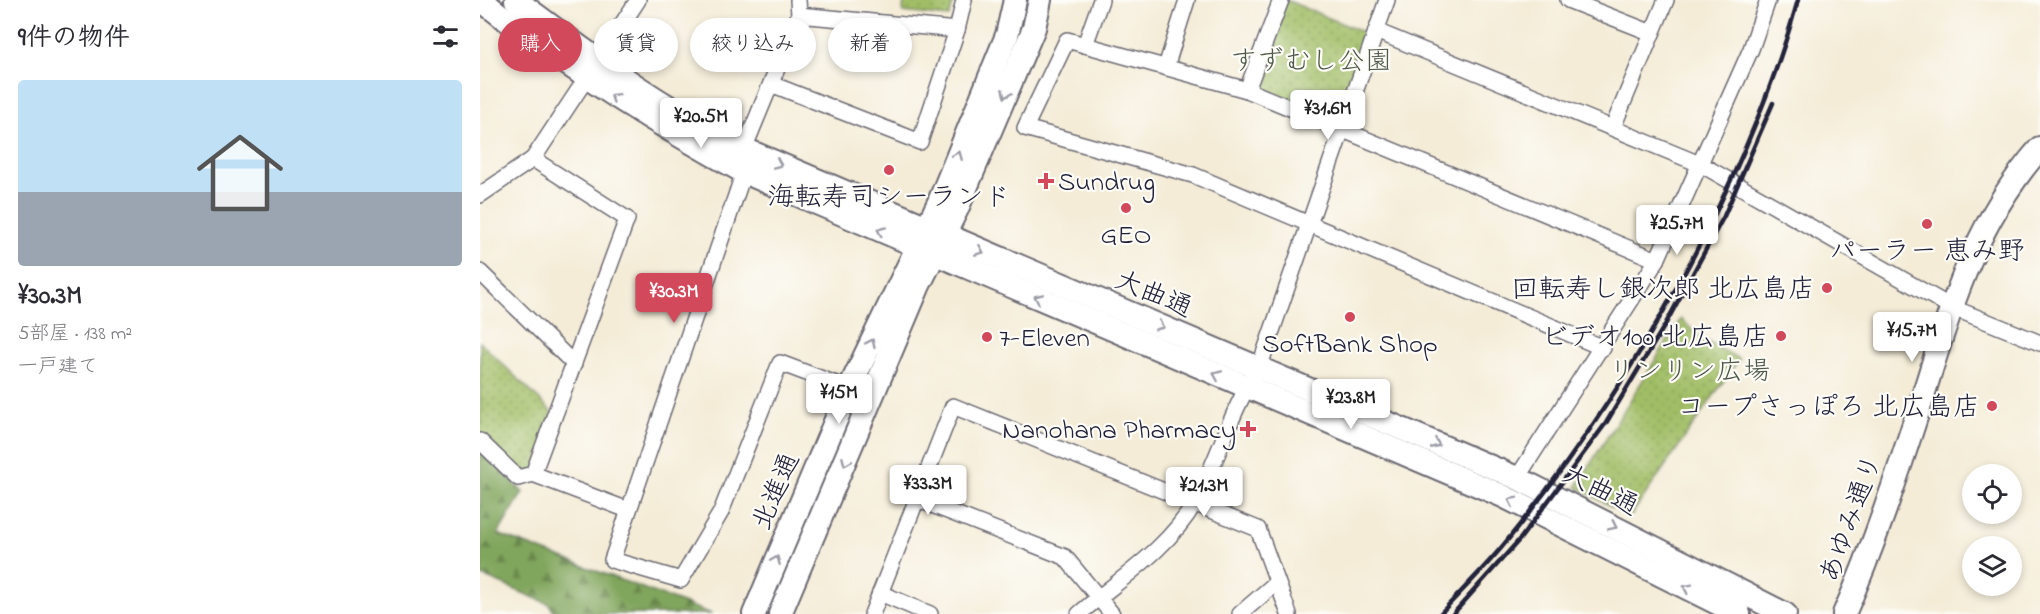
<!DOCTYPE html>
<html lang="ja">
<head>
<meta charset="utf-8">
<style>
  body { margin:0; font-family:"Indie Flower","Klee One",sans-serif; background:#f7f7f7; color:#2b2b33; height:100vh; display:flex; flex-direction:column; font-size:22px; white-space:nowrap }
  * { box-sizing:border-box; margin:0 }
  p { font-size:20px; color:#7c7c81 }
  .icon { flex:none; width:33px; height:33px; fill:none; stroke:currentColor; stroke-width:2; stroke-linecap:round; stroke-linejoin:round }
  .map { position:relative; flex:1; overflow:hidden }
  .side { display:flex; flex-direction:column; background:#fff; width:480px }
  .side>* { flex:none }
  .top-card { position:absolute; left:18px; top:18px; width:570px; height:54px; display:flex; gap:12px }
  .tools { position:absolute; left:1482px; top:464px; display:grid; gap:12px }
  .tools a { display:grid; place-items:center; width:60px; height:60px; border-radius:50%; background:#fff; box-shadow:0 3px 9px #0003; font-size:30px }
  .price { position:absolute; translate:-50% -51px; padding:0 14px; border-radius:6px; background:#fff; color:#222; font-size:20px; line-height:39px; filter:drop-shadow(0 2px 3px #0008) }
  .price::after { content:''; position:absolute; left:50%; top:36px; width:18px; height:14px; margin-left:-9px; background:inherit; clip-path:polygon(0 0,100% 0,50% 100%) }
  .price.on { background:#d1495b; color:#fff }
  ul { padding:0; list-style:none }
  li { display:grid; align-content:center; gap:12px; height:318px; padding:0 18px }
  li span { display:grid; place-items:center; height:186px; border-radius:6px; color:#555 }
  li>.icon { margin-inline-start:auto }
  span .icon { width:108px; height:108px; fill:#fffc; stroke-width:1 }
  li b { font-size:26px }
  h2 { display:flex; justify-content:space-between; align-items:center; height:72px; padding:0 18px; font-size:26px }
  .pill { padding:0 21px; border-radius:27px; background:#fff; box-shadow:0 3px 9px #0003; font-size:21px; line-height:54px }
  .pill.on { background:#d1495b; color:#fff }
  main { display:flex; flex:1; min-height:0 }
  .map>svg:first-child { display:block }
  .green { fill:url(#green-dots); stroke:#627050; stroke-width:1.5 }
  .forest { fill:url(#forest-firs); stroke:#51644b; stroke-width:1.5 }
  .lines { fill:none; stroke-linecap:round; stroke-linejoin:round }
  .street-casing { stroke:#6c6972; stroke-width:18 }
  .secondary-casing { stroke:#6c6972; stroke-width:26 }
  .street { stroke:#fff; stroke-width:15 }
  .secondary { stroke:#fff; stroke-width:22 }
  .rail { stroke:#22223b; stroke-width:4.5 }
  .oneway { stroke:#9c9ca7 }
  .poi-dot { fill:#d1495b; stroke:#fdfcf7; stroke-width:2 }
  .labels { text-anchor:middle; stroke-width:4.5; stroke-linejoin:round; paint-order:stroke }
  .park-label { font-size:27px; fill:#4e594a; stroke:#fdfcf7 }
  .poi-label { font-size:27px; fill:#22223b; stroke:#fdfcf7 }
  .street-label { font-size:27px; fill:#22223b; stroke:#fdfcf7 }
</style>
</head>
<body>
<main>
<section class="side">
<h2>9件の物件<svg class="icon" aria-label="filters" viewBox="0 0 24 24"><path d="M4 7h16M4 17h16"/><circle cx="9" cy="7" r="2"/><circle cx="15" cy="17" r="2"/></svg></h2>
<ul>
<li><span style="background:linear-gradient(#bfe0f5 60%,#9aa5b1 0)"><svg class="icon" aria-label="home" viewBox="0 0 24 24"><path d="M3 11l9-7 9 7M6 9v11h12V9"/></svg></span><div><b>¥30.3M</b><p>5部屋 · 138 m²</p><p>一戸建て</p></div></li>
</ul>
</section>
<div class="map">
<svg width="1560" height="614" viewBox="0 0 1560 614">
  <defs>
    <pattern id="green-dots" width="8" height="8" patternUnits="userSpaceOnUse" patternTransform="scale(1.5)"><rect width="8" height="8" fill="#a1be66"/><path d="M2 2h.1M6 6h.1" fill="none" stroke="#839a55" stroke-width="1.8" stroke-linecap="round"/></pattern>
    <pattern id="forest-firs" width="22" height="20" patternUnits="userSpaceOnUse" patternTransform="scale(1.5)"><rect width="22" height="20" fill="#80a55b"/><path d="M5 1l3.5 6h-7zM16 11l3.5 6h-7z" fill="#68864c"/></pattern>
  </defs>
  <rect width="100%" height="100%" fill="#fdfcf7"/>
  <filter id="ink" filterUnits="userSpaceOnUse"><feTurbulence type="fractalNoise" baseFrequency=".0167" numOctaves="2"/><feDisplacementMap in="SourceGraphic" scale="12" xChannelSelector="R" yChannelSelector="G"/><feConvolveMatrix kernelMatrix="1 2 1 2 8 2 1 2 1" color-interpolation-filters="sRGB"/></filter>
  <filter id="wash" filterUnits="userSpaceOnUse"><feTurbulence type="fractalNoise" baseFrequency=".008" numOctaves="4" result="noise"/><feDisplacementMap in="SourceGraphic" scale="24" xChannelSelector="R" yChannelSelector="G"/><feGaussianBlur stdDeviation="1.35" result="paint"/><feColorMatrix in="noise" values="0 0 0 0 0 0 0 0 0 0 0 0 0 0 0 0 0 1.4 0 .05"/><feComposite in="paint" operator="in"/></filter>
  <g filter="url(#wash)">
    <rect width="100%" height="100%" fill="#f4ecd7"/>
    <!-- green -->
    <g class="green">
      <path d="M 424,0 L 474,0 L 469,17 L 423,12 Z"/>
      <path d="M 806,0 L 887,34 L 857,121 L 774,87 Z"/>
      <path d="M 1201,319 L 1220,337 L 1259,359 L 1150,517 L 1096,487 Z"/>
      <path d="M 0,342 L 75,415 L 53,474 L 38,478 L 0,441 Z"/>
    </g>
    <!-- forest -->
    <path class="forest" d="M 0,449 L 43,492 L 18,534 L 232,614 L 75,614 L 69,604 L 0,575 Z"/>
  </g>
  <g filter="url(#ink)">
    <g class="lines">
      <!-- street casing -->
      <g class="street-casing">
        <g id="street">
          <path d="M 318,0 L 319,15 L 264,149 L 264,172 L 132,560 L 201,580 L 241,512 L 300,363 L 369,389"/>
          <path d="M 1088,0 L 1172,33"/>
          <path d="M 319,15 L 477,30"/>
          <path d="M 896,31 L 1222,165 L 1471,307 L 1560,343"/>
          <path d="M 605,45 L 621,0"/>
          <path d="M 686,67 L 707,0"/>
          <path d="M 291,84 L 440,142 L 477,30 L 484,0"/>
          <path d="M 767,90 L 801,0"/>
          <path d="M 1133,127 L 1186,0"/>
          <path d="M 53,159 L 158,0"/>
          <path d="M 0,195 L 53,159 L 147,219 L 53,474"/>
          <path d="M 0,272 L 94,364"/>
          <path d="M 1123,348 L 713,175 L 545,128 L 587,40 L 767,90 L 1177,260"/>
          <path d="M 0,441 L 38,478 L 53,474 L 148,510"/>
          <path d="M 1037,478 L 1177,260 L 1271,49 L 1288,0"/>
          <path d="M 437,499 L 585,557 L 632,614"/>
          <path d="M 400,593 L 450,614"/>
          <path d="M 392,614 L 473,406 L 778,529 L 809,614"/>
          <path d="M 599,614 C 638,580 688,549 714,504 C 739,460 750,410 779,368 L 907,0"/>
          <path d="M 760,614 L 797,582"/>
        </g>
      </g>
      <!-- secondary casing -->
      <g class="secondary-casing">
        <g id="secondary">
          <path d="M 1,0 C 85,67 170,121 264,172 L 1023,496 L 1259,614"/>
          <path d="M 36,0 C 109,55 182,108 264,149 L 1037,478 L 1305,614"/>
          <path d="M 274,614 L 369,389 L 459,202 L 527,35 L 535,0"/>
          <path d="M 300,614 L 439,285 L 477,209 L 554,28 L 560,0"/>
          <path d="M 1364,614 C 1394,546 1417,476 1440,405 C 1470,311 1493,224 1560,148"/>
        </g>
      </g>
      <!-- street -->
      <use href="#street" class="street"/>
      <!-- secondary -->
      <use href="#secondary" class="secondary"/>
      <!-- rail -->
      <g class="rail">
        <path d="M 960,614 C 983,589 1009,564 1030,537 C 1151,387 1266,185 1318,0"/>
        <path d="M 973,614 L 1040,539 L 1126,423 L 1185,325 L 1244,216 L 1293,103"/>
      </g>
    </g>
    <!-- one-way arrows -->
    <defs><path id="oneway-chevron" d="M-2-3.5L2.5 0L-2 3.5" fill="none" stroke-width="1.6" stroke-linecap="round" stroke-linejoin="round" transform="scale(1.5)"/></defs>
    <g class="oneway">
      <use href="#oneway-chevron" transform="translate(526 94) rotate(113)"/>
      <use href="#oneway-chevron" transform="translate(134 97) rotate(-147)"/>
      <use href="#oneway-chevron" transform="translate(478 155) rotate(-68)"/>
      <use href="#oneway-chevron" transform="translate(298 164) rotate(23)"/>
      <use href="#oneway-chevron" transform="translate(401 231) rotate(-156)"/>
      <use href="#oneway-chevron" transform="translate(500 251) rotate(23)"/>
      <use href="#oneway-chevron" transform="translate(558 298) rotate(-157)"/>
      <use href="#oneway-chevron" transform="translate(680 326) rotate(23)"/>
      <use href="#oneway-chevron" transform="translate(391 343) rotate(-65)"/>
      <use href="#oneway-chevron" transform="translate(737 375) rotate(-157)"/>
      <use href="#oneway-chevron" transform="translate(956 444) rotate(23)"/>
      <use href="#oneway-chevron" transform="translate(366 462) rotate(113)"/>
      <use href="#oneway-chevron" transform="translate(1032 501) rotate(-154)"/>
      <use href="#oneway-chevron" transform="translate(1133 526) rotate(26)"/>
      <use href="#oneway-chevron" transform="translate(296 560) rotate(-67)"/>
      <use href="#oneway-chevron" transform="translate(1207 588) rotate(-154)"/>
    </g>
  </g>
  <!-- markers -->
  <g class="poi-dot">
    <circle cx="409" cy="170" r="6"/>
    <path d="M563 172h6v6h6v6h-6v6h-6v-6h-6v-6h6z"/>
    <circle cx="646" cy="208" r="6"/>
    <circle cx="1447" cy="224" r="6"/>
    <circle cx="1347" cy="288" r="6"/>
    <circle cx="870" cy="317" r="6"/>
    <circle cx="1301" cy="336" r="6"/>
    <circle cx="507" cy="337" r="6"/>
    <circle cx="1512" cy="406" r="6"/>
    <path d="M765 420h6v6h6v6h-6v6h-6v-6h-6v-6h6z"/>
  </g>
  <g class="labels">
    <!-- park labels -->
    <g class="park-label">
      <text x="831" y="69">すずむし公園</text>
      <text x="1209" y="379">リンリン広場</text>
    </g>
    <!-- poi labels -->
    <g class="poi-label">
      <text x="578" y="190" text-anchor="start">Sundrug</text>
      <text x="409" y="205">海転寿司シーランド</text>
      <text x="646" y="243">GEO</text>
      <text x="1447" y="259">パーラー 恵み野</text>
      <text x="1335" y="297" text-anchor="end">回転寿し銀次郎 北広島店</text>
      <text x="1289" y="345" text-anchor="end">ビデオ100 北広島店</text>
      <text x="519" y="346" text-anchor="start">7-Eleven</text>
      <text x="870" y="352">SoftBank Shop</text>
      <text x="1500" y="415" text-anchor="end">コープさっぽろ 北広島店</text>
      <text x="756" y="438" text-anchor="end">Nanohana Pharmacy</text>
    </g>
    <!-- street labels -->
    <g class="street-label">
      <text transform="translate(674 293) rotate(23)" y="9">大曲通</text>
      <text transform="translate(1121 489) rotate(27)" y="9">大曲通</text>
      <text transform="translate(295 491) rotate(-67)" y="9">北進通</text>
      <text transform="translate(1370 518) rotate(-70)" y="9">あゆみ通り</text>
    </g>
  </g>
</svg>
<div class="tools">
<a><svg class="icon" aria-label="locate" viewBox="0 0 24 24"><circle cx="12" cy="12" r="6"/><path d="M12 2v4M12 18v4M2 12h4M18 12h4"/></svg></a>
<a><svg class="icon" aria-label="layers" viewBox="0 0 24 24"><path d="M12 4l9 5-9 5-9-5zM3 14l9 5 9-5"/></svg></a>
</div>
<b class="price" style="left:848px;top:141px">¥31.6M</b>
<b class="price" style="left:221px;top:149px">¥20.5M</b>
<b class="price" style="left:1197px;top:256px">¥25.7M</b>
<b class="price on" style="left:194px;top:324px">¥30.3M</b>
<b class="price" style="left:1432px;top:363px">¥15.7M</b>
<b class="price" style="left:359px;top:425px">¥15M</b>
<b class="price" style="left:871px;top:430px">¥23.8M</b>
<b class="price" style="left:448px;top:516px">¥33.3M</b>
<b class="price" style="left:724px;top:518px">¥21.3M</b>
<div class="top-card">
<a class="pill on">購入</a>
<a class="pill">賃貸</a>
<a class="pill">絞り込み</a>
<a class="pill">新着</a>
</div>
</div>
</main>
</body>
</html>
